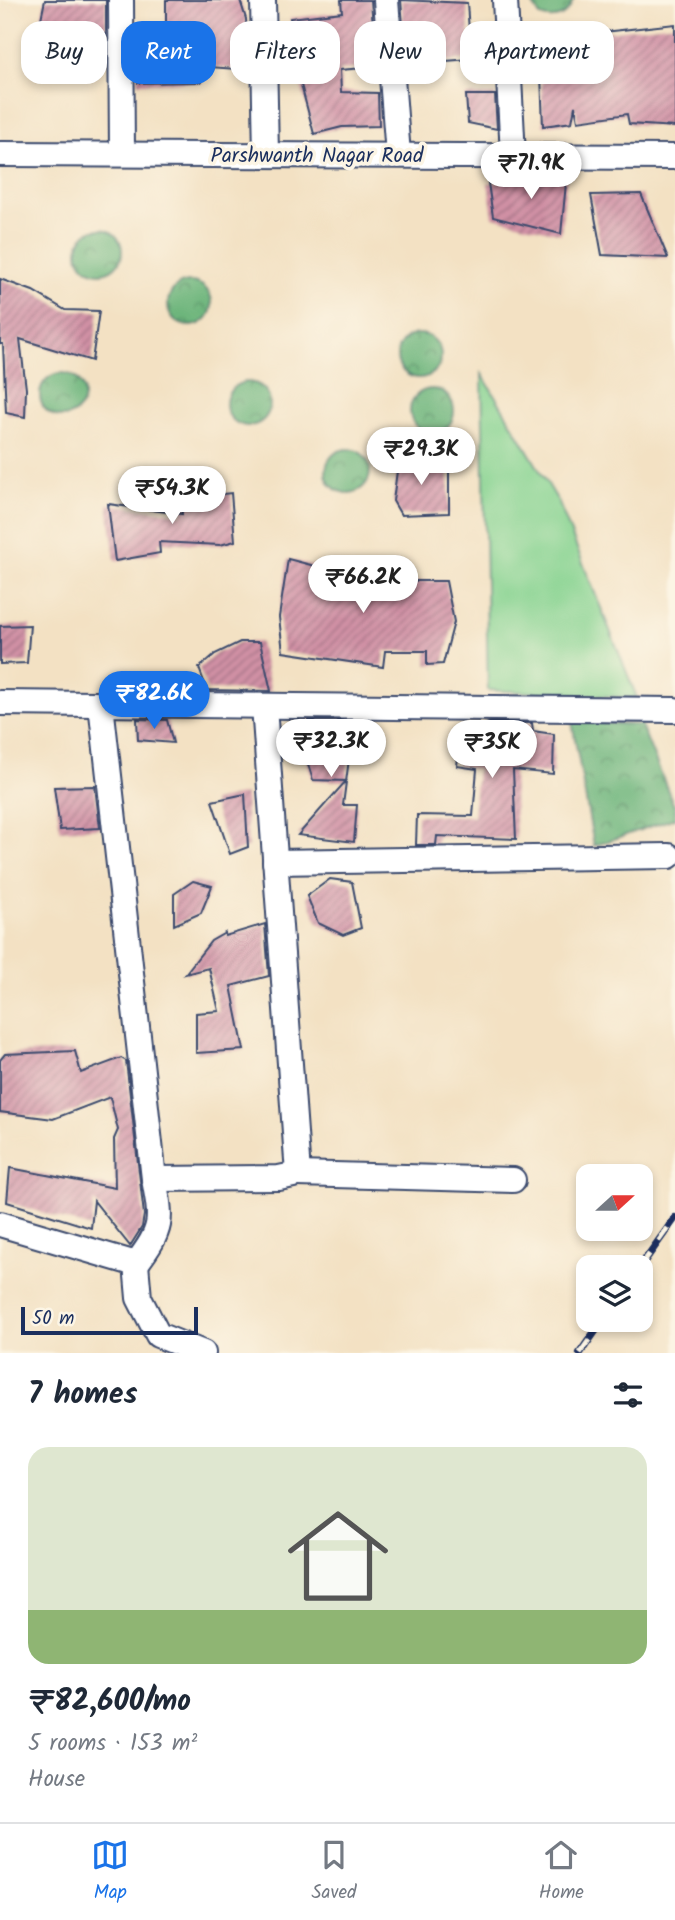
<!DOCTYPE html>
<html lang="en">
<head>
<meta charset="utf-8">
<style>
  body { margin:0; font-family:Kalam,sans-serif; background:#f2f2f3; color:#1f2937; height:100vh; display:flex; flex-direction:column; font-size:26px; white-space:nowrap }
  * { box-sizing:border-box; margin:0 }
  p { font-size:23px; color:#747a83 }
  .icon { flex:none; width:38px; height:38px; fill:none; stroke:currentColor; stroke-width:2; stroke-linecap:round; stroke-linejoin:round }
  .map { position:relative; height:1353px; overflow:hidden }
  .sheet { display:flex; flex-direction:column; background:#fff; flex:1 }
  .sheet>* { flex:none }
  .hud { position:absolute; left:21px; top:21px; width:634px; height:63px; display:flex; gap:14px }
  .needle { width:46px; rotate:69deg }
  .tools { position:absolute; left:576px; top:1164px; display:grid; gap:14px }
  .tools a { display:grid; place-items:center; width:77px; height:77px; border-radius:14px; background:#fff; box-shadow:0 4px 10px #0003; font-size:35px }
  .scale { position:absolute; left:21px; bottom:18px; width:177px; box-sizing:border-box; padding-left:7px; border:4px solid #1b2f5e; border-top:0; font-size:19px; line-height:24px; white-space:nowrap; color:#1b2f5e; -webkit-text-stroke:5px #fcf5e5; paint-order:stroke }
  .price { position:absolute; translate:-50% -60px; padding:0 16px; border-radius:24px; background:#fff; color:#222; font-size:23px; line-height:46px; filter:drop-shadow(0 2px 4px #0008) }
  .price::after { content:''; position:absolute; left:50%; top:42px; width:21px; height:16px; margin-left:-10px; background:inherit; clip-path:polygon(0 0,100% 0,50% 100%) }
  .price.current { background:#1a73e8; color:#fff }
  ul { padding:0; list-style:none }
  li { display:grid; align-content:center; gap:14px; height:371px; padding:0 28px }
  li+li { border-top:2px solid #e0e1e3 }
  li span { display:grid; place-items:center; height:217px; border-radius:21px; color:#555 }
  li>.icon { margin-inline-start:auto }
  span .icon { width:126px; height:126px; fill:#fffc; stroke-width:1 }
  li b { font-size:30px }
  h2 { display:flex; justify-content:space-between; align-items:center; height:84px; padding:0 28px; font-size:30px }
  .pill { padding:0 24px; border-radius:21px; background:#fff; box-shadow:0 4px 10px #0003; font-size:24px; line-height:63px }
  .pill.current { background:#1a73e8; color:#fff }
  .tab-bar { display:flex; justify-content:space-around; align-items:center; height:98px; border-top:2px solid #e0e1e3; background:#fff; font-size:19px; color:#747a83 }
  .tab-bar a { display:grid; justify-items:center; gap:4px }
  .tab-bar .current { color:#1a73e8 }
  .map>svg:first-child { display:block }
  .green { fill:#87d391; stroke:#518178; stroke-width:2 }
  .forest { fill:url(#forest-crowns); stroke:#44726c; stroke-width:2 }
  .building { fill:url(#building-hatch) }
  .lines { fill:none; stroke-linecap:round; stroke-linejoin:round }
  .minor-casing { stroke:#3b4a6d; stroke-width:28 }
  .minor { stroke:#fff; stroke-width:24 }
  .rail-casing { stroke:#1b2f5e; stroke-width:8 }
  .rail { stroke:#fcf5e5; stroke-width:5; stroke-dasharray:16; stroke-linecap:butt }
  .labels { text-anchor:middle; stroke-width:7; stroke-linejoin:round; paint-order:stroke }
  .street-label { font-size:21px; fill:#1b2f5e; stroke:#fcf5e5 }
</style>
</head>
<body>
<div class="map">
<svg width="675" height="1353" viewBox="0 0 675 1353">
  <defs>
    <pattern id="forest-crowns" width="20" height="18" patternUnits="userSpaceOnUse" patternTransform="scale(1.75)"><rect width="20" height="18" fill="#6db57b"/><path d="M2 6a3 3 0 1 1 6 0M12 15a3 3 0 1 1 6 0" fill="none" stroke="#599468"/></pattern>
    <pattern id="building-hatch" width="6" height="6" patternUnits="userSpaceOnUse" patternTransform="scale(1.75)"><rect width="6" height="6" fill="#d090a4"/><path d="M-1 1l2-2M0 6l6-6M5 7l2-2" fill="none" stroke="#a87689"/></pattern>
  </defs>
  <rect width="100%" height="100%" fill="#fcf5e5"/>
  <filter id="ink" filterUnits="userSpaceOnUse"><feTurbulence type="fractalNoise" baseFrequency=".0143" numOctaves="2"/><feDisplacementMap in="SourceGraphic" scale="14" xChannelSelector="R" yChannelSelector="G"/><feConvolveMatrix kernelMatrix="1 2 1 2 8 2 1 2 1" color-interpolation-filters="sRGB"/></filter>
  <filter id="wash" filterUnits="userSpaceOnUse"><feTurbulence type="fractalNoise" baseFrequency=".00686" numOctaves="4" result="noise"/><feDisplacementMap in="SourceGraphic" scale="28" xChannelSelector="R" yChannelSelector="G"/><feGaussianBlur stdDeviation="1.57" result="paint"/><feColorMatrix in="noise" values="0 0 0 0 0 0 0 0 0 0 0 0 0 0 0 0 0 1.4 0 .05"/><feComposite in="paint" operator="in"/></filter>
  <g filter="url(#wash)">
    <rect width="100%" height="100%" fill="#f3e1c3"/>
    <!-- green -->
    <path class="green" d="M 482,374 L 558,501 L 637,698 L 488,690 Z"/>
    <!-- forest -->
    <g class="forest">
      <path d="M 530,0 L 573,0 C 568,16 556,22 540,16 Z"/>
      <circle cx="100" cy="251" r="22"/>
      <circle cx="190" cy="304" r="22"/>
      <circle cx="419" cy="356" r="22"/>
      <circle cx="62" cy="395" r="22"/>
      <circle cx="248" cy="404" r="22"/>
      <circle cx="432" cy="411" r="22"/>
      <circle cx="348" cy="471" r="22"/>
      <path d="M 572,722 L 641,725 L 675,808 L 675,818 L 594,846 Z"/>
    </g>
    <g id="blocks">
      <!-- building -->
      <g class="building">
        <path d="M 45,0 L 106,0 L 106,36 L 37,38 Z"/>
        <path d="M 166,0 L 240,0 L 246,19 L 249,70 L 197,66 L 201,82 L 138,83 L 136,28 L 166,24 Z"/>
        <path d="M 341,0 L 371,0 L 376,67 L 340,70 L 341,92 L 378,93 L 379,126 L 342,127 L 314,134 L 291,47 L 296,47 L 290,18 L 342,12 Z"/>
        <path d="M 401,0 L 467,3 L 471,59 L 406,64 Z"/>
        <path d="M 675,24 L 675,127 L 629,124 L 627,114 L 578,121 L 575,106 L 572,122 L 543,126 L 541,75 L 535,38 L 605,43 L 604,32 Z"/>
        <path d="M 466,95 L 495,95 L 497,129 L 468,123 Z"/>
        <path d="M 567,173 L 561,234 L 493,217 L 488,183 Z"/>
        <path d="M 641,194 L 668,258 L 602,255 L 591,195 Z"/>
        <path d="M 0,279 L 33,291 L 65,310 L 99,311 L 92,361 L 20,339 L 26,389 L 25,417 L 6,413 L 3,344 L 0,344 Z"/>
        <path d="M 418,453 L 425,466 L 449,461 L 449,513 L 401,515 L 393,501 L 399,456 Z"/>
        <path d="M 231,493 L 235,541 L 220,545 L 159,542 L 160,553 L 115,561 L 108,504 L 182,514 L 181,499 Z"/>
        <path d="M 288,559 L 334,571 L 390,570 L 390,581 L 446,581 L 454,622 L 443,664 L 427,665 L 427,651 L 385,651 L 383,667 L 283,652 L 279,617 Z"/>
        <path d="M 30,625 L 27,663 L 0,664 L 0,626 Z"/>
        <path d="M 240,642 L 260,642 L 271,691 L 207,690 L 199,668 L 215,654 Z"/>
        <path d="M 137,719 L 167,720 L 173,743 L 138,740 Z"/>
        <path d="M 308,721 L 342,721 L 353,728 L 343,805 L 357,805 L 354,842 L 298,835 L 346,781 L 313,780 L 308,764 Z"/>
        <path d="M 489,723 L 532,723 L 533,731 L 554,734 L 553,774 L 513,770 L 516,839 L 437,836 L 436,845 L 416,845 L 417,815 L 473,816 L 477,769 L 457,766 L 461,732 Z"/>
        <path d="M 95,786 L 100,828 L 60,830 L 54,787 Z"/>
        <path d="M 245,794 L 248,847 L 230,854 L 212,801 Z"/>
        <path d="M 330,879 L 352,882 L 361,928 L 343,935 L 318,923 L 307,896 Z"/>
        <path d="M 193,881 L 212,886 L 201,913 L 174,925 L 174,894 Z"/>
        <path d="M 265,924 L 269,976 L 231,986 L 244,1050 L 196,1053 L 196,1013 L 219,1011 L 209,968 L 185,974 L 211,941 L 225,933 L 225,936 Z"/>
        <path d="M 75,1051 L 81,1073 L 121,1058 L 126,1061 L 144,1215 L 142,1227 L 130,1246 L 94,1201 L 91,1228 L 7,1202 L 10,1168 L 115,1188 L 114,1139 L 118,1130 L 110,1097 L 53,1119 L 0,1112 L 0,1060 L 5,1054 Z"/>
      </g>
    </g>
  </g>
  <g filter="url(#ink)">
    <use href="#blocks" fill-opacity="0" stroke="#3b4a6d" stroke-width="2"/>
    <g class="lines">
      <!-- minor casing -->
      <g class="minor-casing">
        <g id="minor">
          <path d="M 121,0 L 122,154"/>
          <path d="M 263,0 L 266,155"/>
          <path d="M 386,0 L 398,155"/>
          <path d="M 505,0 L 513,156"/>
          <path d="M 0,154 L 675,157"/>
          <path d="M 0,703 L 675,710"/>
          <path d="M 275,862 L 669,856"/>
          <path d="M 298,1174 L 513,1180"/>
          <path d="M 154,1179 L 279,1178 L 298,1174 L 264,706"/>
          <path d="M 0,1224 L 136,1264 C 163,1228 162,1222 154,1179 L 101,704"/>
          <path d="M 136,1264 L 139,1298 L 158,1335 L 203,1353"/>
        </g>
      </g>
      <!-- minor -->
      <use href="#minor" class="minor"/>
      <!-- rail casing -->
      <g class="rail-casing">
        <g id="rail">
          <path d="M 640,1267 L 675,1218"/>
          <path d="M 580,1353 L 603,1320"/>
        </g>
      </g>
      <!-- rail -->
      <use href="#rail" class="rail"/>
    </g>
  </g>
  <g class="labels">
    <!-- street labels -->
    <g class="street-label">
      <text x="317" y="162">Parshwanth Nagar Road</text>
    </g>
  </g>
</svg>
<div class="tools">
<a><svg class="needle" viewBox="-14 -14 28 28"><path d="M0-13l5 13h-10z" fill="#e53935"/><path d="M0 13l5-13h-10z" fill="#747a83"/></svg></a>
<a><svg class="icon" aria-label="layers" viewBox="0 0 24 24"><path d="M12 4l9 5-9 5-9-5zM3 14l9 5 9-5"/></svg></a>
</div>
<div class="scale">50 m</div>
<b class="price" style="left:531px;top:201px">₹71.9K</b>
<b class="price" style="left:421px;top:487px">₹29.3K</b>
<b class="price" style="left:172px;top:526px">₹54.3K</b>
<b class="price" style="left:363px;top:615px">₹66.2K</b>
<b class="price current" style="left:154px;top:731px">₹82.6K</b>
<b class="price" style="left:331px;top:779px">₹32.3K</b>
<b class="price" style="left:492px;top:780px">₹35K</b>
<div class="hud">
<a class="pill">Buy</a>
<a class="pill current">Rent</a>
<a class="pill">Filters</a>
<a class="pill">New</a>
<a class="pill">Apartment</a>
</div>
</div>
<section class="sheet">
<h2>7 homes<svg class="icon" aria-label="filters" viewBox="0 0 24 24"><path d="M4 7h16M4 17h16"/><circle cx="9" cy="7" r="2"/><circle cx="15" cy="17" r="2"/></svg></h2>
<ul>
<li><span style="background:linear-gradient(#dfe7d0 75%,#8fb573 0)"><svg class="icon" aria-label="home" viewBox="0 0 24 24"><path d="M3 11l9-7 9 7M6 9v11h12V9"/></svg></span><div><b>₹82,600/mo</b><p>5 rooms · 153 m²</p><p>House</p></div></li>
</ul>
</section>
<nav class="tab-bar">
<a class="current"><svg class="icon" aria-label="map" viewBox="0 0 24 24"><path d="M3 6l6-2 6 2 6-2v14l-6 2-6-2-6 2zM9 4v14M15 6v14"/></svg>Map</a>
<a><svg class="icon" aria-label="saved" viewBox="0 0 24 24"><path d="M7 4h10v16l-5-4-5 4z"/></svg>Saved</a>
<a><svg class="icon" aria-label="home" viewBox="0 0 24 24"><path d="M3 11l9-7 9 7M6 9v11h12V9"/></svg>Home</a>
</nav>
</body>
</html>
